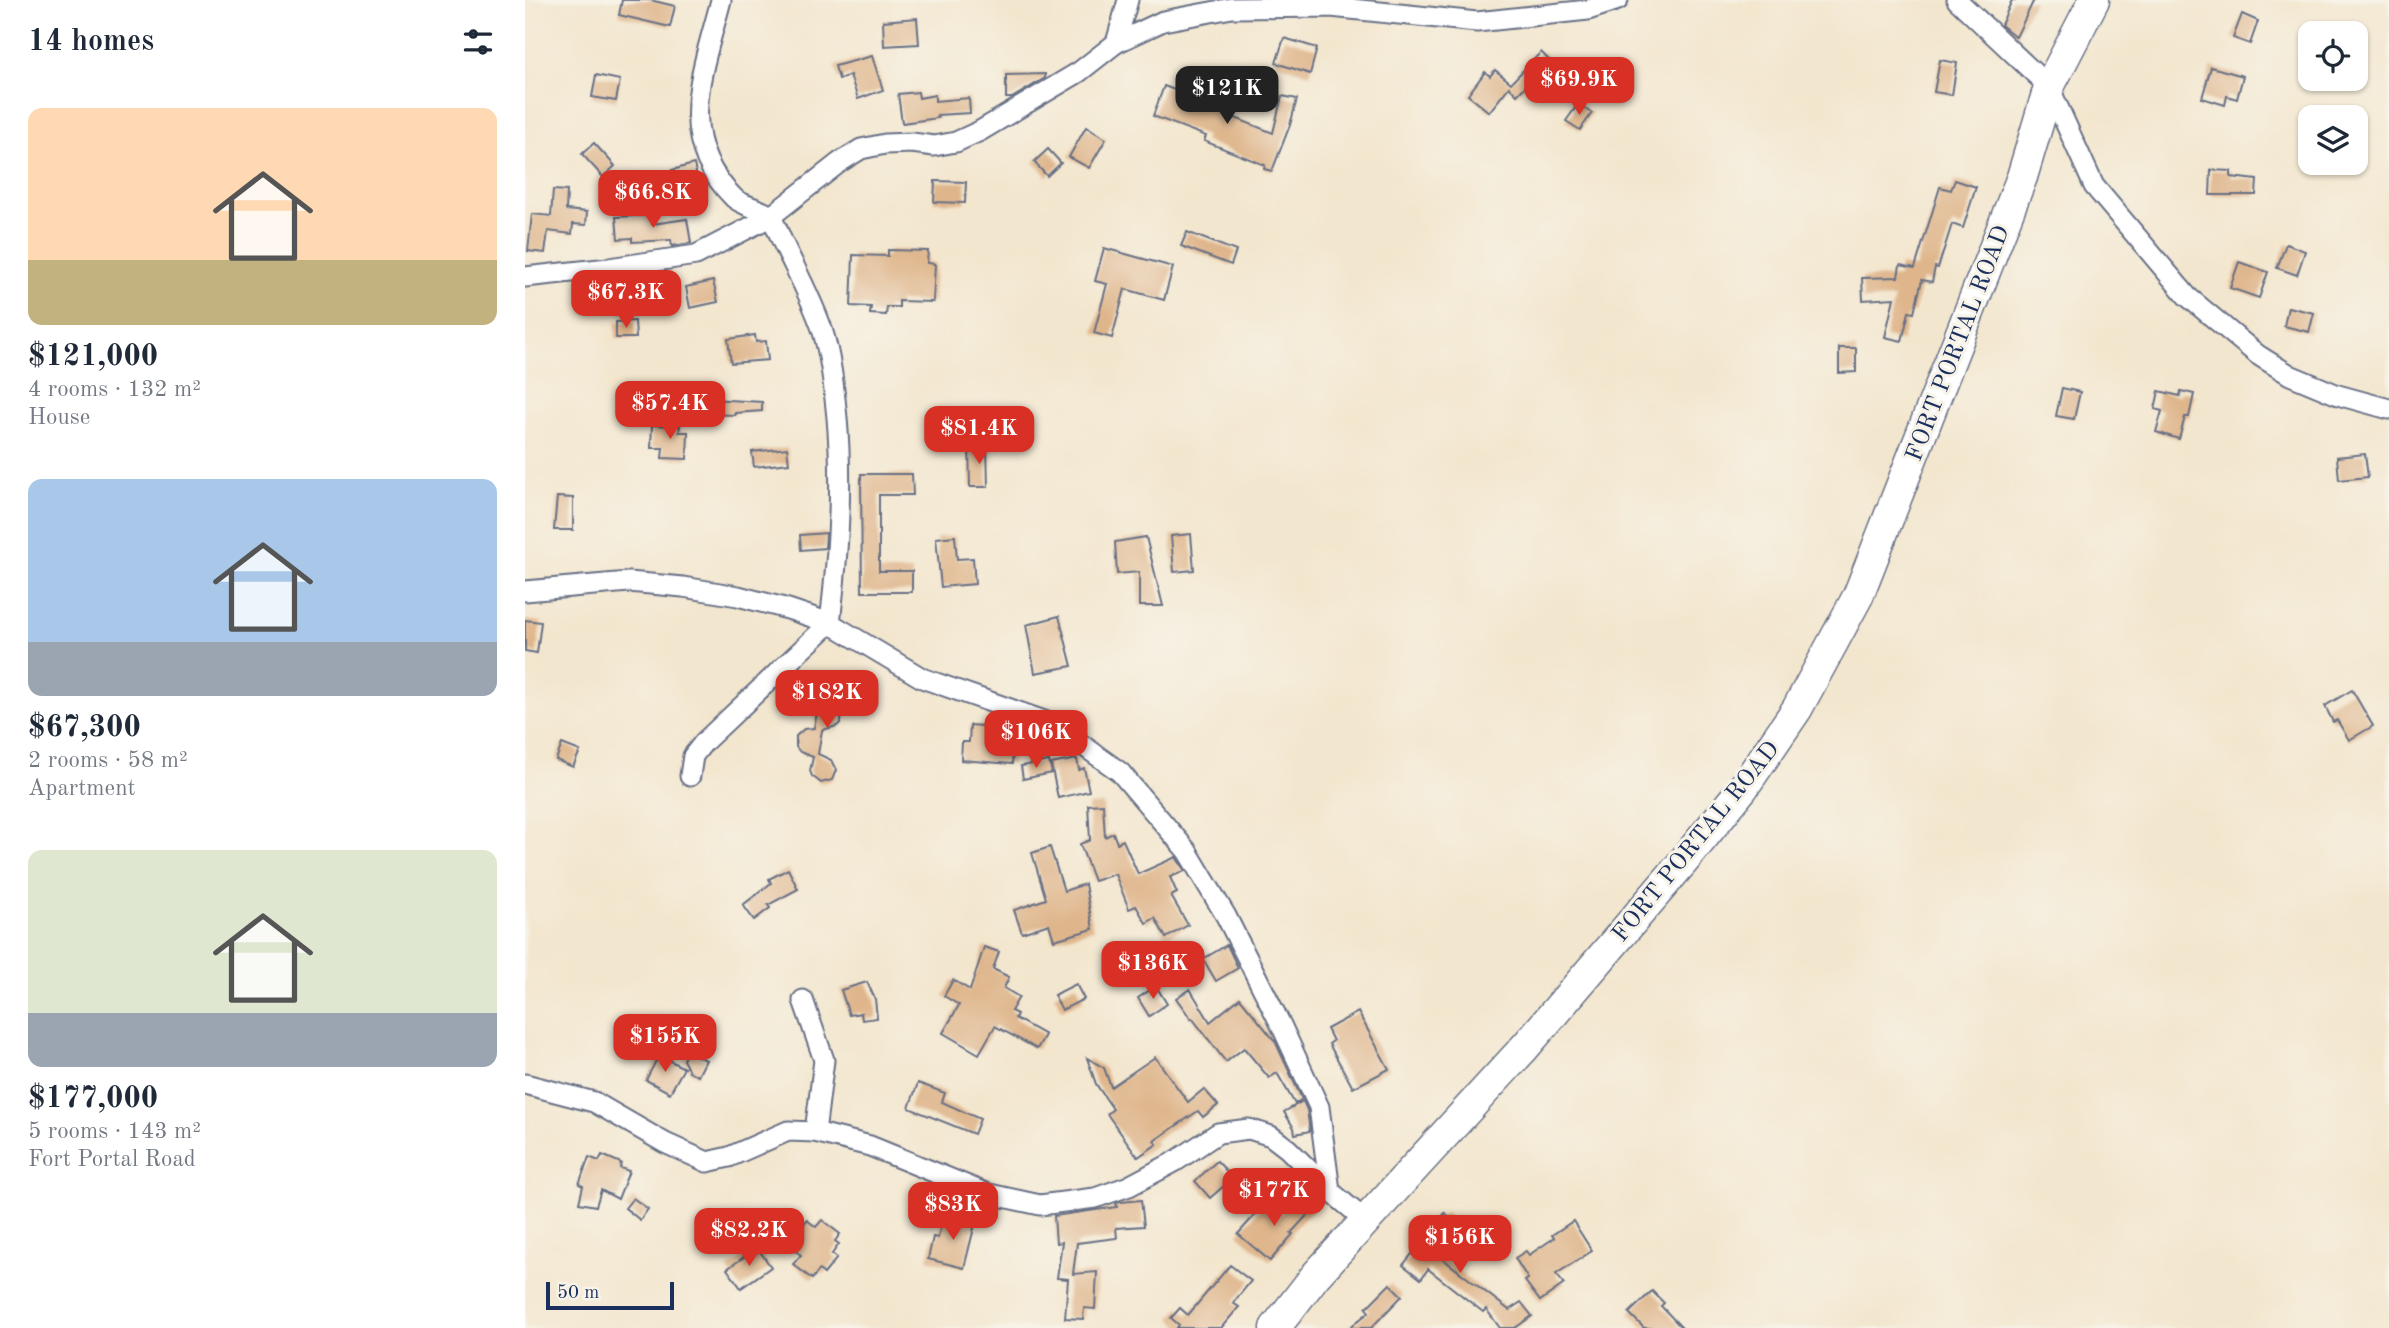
<!DOCTYPE html>
<html lang="en">
<head>
<meta charset="utf-8">
<style>
  body { margin:0; font-family:"Old Standard TT",serif; background:#f2f2f3; color:#1f2937; height:100vh; display:flex; flex-direction:column; font-size:26px; white-space:nowrap }
  * { box-sizing:border-box; margin:0 }
  p { font-size:23px; color:#747a83 }
  .icon { flex:none; width:38px; height:38px; fill:none; stroke:currentColor; stroke-width:2; stroke-linecap:round; stroke-linejoin:round }
  .map { position:relative; flex:1; overflow:hidden }
  .drawer { display:flex; flex-direction:column; background:#fff; width:525px }
  .drawer>* { flex:none }
  .tools { position:absolute; left:1773px; top:21px; display:grid; gap:14px }
  .tools a { display:grid; place-items:center; width:70px; height:70px; border-radius:14px; background:#fff; box-shadow:0 2px 5px #0004; font-size:35px }
  .scale { position:absolute; left:21px; bottom:18px; width:128px; box-sizing:border-box; padding-left:7px; border:4px solid #1b2f5e; border-top:0; font-size:19px; line-height:24px; white-space:nowrap; color:#1b2f5e; -webkit-text-stroke:5px #f7f3e8; paint-order:stroke }
  .price { position:absolute; translate:-50% -60px; padding:0 16px; border-radius:14px; background:#d93025; color:#fff; font-size:23px; line-height:46px; filter:drop-shadow(0 2px 4px #0008) }
  .price::after { content:''; position:absolute; left:50%; top:42px; width:21px; height:16px; margin-left:-10px; background:inherit; clip-path:polygon(0 0,100% 0,50% 100%) }
  .price.active { background:#222; color:#fff }
  ul { padding:0; list-style:none }
  li { display:grid; align-content:center; gap:14px; height:371px; padding:0 28px }
  li span { display:grid; place-items:center; height:217px; border-radius:14px; color:#555 }
  li>.icon { margin-inline-start:auto }
  span .icon { width:126px; height:126px; fill:#fffc; stroke-width:1 }
  li b { font-size:30px }
  h2 { display:flex; justify-content:space-between; align-items:center; height:84px; padding:0 28px; font-size:30px }
  main { display:flex; flex:1; min-height:0 }
  .map>svg:first-child { display:block }
  .building { fill:#dfb68c }
  .lines { fill:none; stroke-linecap:round; stroke-linejoin:round }
  .minor-casing { stroke:#676f85; stroke-width:23 }
  .primary-casing { stroke:#676f85; stroke-width:33 }
  .minor { stroke:#fff; stroke-width:19 }
  .primary { stroke:#fff; stroke-width:30 }
  .labels { text-anchor:middle; stroke-width:6; stroke-linejoin:round; paint-order:stroke }
  .street-label { font-size:24px; fill:#1b2f5e; stroke:#f7f3e8 }
</style>
</head>
<body>
<main>
<section class="drawer">
<h2>14 homes<svg class="icon" aria-label="filters" viewBox="0 0 24 24"><path d="M4 7h16M4 17h16"/><circle cx="9" cy="7" r="2"/><circle cx="15" cy="17" r="2"/></svg></h2>
<ul>
<li><span style="background:linear-gradient(#ffd9b3 70%,#c2b280 0)"><svg class="icon" aria-label="home" viewBox="0 0 24 24"><path d="M3 11l9-7 9 7M6 9v11h12V9"/></svg></span><div><b>$121,000</b><p>4 rooms · 132 m²</p><p>House</p></div></li>
<li><span style="background:linear-gradient(#a9c7e8 75%,#9aa5b1 0)"><svg class="icon" aria-label="home" viewBox="0 0 24 24"><path d="M3 11l9-7 9 7M6 9v11h12V9"/></svg></span><div><b>$67,300</b><p>2 rooms · 58 m²</p><p>Apartment</p></div></li>
<li><span style="background:linear-gradient(#dfe7d0 75%,#9aa5b1 0)"><svg class="icon" aria-label="home" viewBox="0 0 24 24"><path d="M3 11l9-7 9 7M6 9v11h12V9"/></svg></span><div><b>$177,000</b><p>5 rooms · 143 m²</p><p>Fort Portal Road</p></div></li>
</ul>
</section>
<div class="map">
<svg width="1864" height="1328" viewBox="0 0 1864 1328">
  <rect width="100%" height="100%" fill="#f7f3e8"/>
  <filter id="ink" filterUnits="userSpaceOnUse"><feTurbulence type="fractalNoise" baseFrequency=".0143" numOctaves="2"/><feDisplacementMap in="SourceGraphic" scale="14" xChannelSelector="R" yChannelSelector="G"/><feConvolveMatrix kernelMatrix="1 2 1 2 8 2 1 2 1" color-interpolation-filters="sRGB"/></filter>
  <filter id="wash" filterUnits="userSpaceOnUse"><feTurbulence type="fractalNoise" baseFrequency=".00686" numOctaves="4" result="noise"/><feDisplacementMap in="SourceGraphic" scale="28" xChannelSelector="R" yChannelSelector="G"/><feGaussianBlur stdDeviation="1.57" result="paint"/><feColorMatrix in="noise" values="0 0 0 0 0 0 0 0 0 0 0 0 0 0 0 0 0 1.4 0 .05"/><feComposite in="paint" operator="in"/></filter>
  <g filter="url(#wash)">
    <rect width="100%" height="100%" fill="#f3e6ce"/>
    <g id="blocks">
      <!-- building -->
      <g class="building">
        <path d="M 97,0 L 125,0 L 150,6 L 145,27 L 94,15 Z"/>
        <path d="M 1487,0 L 1509,0 L 1491,37 L 1476,25 Z"/>
        <path d="M 1717,14 L 1733,21 L 1725,44 L 1708,38 Z"/>
        <path d="M 392,18 L 394,44 L 359,46 L 358,21 Z"/>
        <path d="M 759,38 L 792,48 L 785,74 L 751,63 Z"/>
        <path d="M 1016,52 L 1025,61 L 992,95 L 984,87 L 964,112 L 943,95 L 960,72 L 965,76 L 970,70 L 986,83 Z"/>
        <path d="M 347,56 L 358,90 L 333,99 L 325,75 L 314,79 L 310,66 Z"/>
        <path d="M 1415,60 L 1432,63 L 1427,95 L 1409,92 Z"/>
        <path d="M 1686,67 L 1718,76 L 1712,99 L 1702,96 L 1700,105 L 1677,98 Z"/>
        <path d="M 520,74 L 520,78 L 487,98 L 481,98 L 481,75 Z"/>
        <path d="M 71,75 L 95,80 L 91,101 L 67,97 Z"/>
        <path d="M 639,86 L 692,106 L 690,110 L 748,133 L 757,96 L 772,99 L 765,125 L 747,171 L 739,169 L 740,165 L 679,141 L 681,136 L 628,116 Z"/>
        <path d="M 393,92 L 394,98 L 410,95 L 410,101 L 444,98 L 445,113 L 412,115 L 413,118 L 377,123 L 373,94 Z"/>
        <path d="M 1053,104 L 1067,113 L 1055,130 L 1041,121 Z"/>
        <path d="M 561,127 L 581,139 L 564,168 L 544,157 Z"/>
        <path d="M 69,143 L 90,166 L 78,177 L 57,154 Z"/>
        <path d="M 523,149 L 536,163 L 522,176 L 509,162 Z"/>
        <path d="M 169,164 L 173,182 L 177,181 L 182,201 L 157,207 L 147,170 Z"/>
        <path d="M 1686,170 L 1706,171 L 1706,177 L 1732,180 L 1731,195 L 1685,195 Z"/>
        <path d="M 1430,180 L 1451,187 L 1438,228 L 1427,224 L 1413,268 L 1410,267 L 1407,282 L 1397,280 L 1389,313 L 1384,312 L 1377,341 L 1360,337 L 1369,298 L 1338,300 L 1337,278 L 1373,277 L 1375,265 L 1390,268 L 1415,187 L 1426,190 Z"/>
        <path d="M 410,181 L 441,182 L 440,203 L 409,202 Z"/>
        <path d="M 28,190 L 42,191 L 41,210 L 62,212 L 61,225 L 48,224 L 47,234 L 23,231 L 20,253 L 3,251 L 7,214 L 26,216 Z"/>
        <path d="M 127,215 L 127,224 L 162,219 L 166,243 L 147,246 L 146,240 L 107,242 L 107,238 L 93,239 L 91,217 Z"/>
        <path d="M 662,232 L 711,251 L 706,265 L 656,246 Z"/>
        <path d="M 1761,244 L 1780,251 L 1772,275 L 1752,268 Z"/>
        <path d="M 579,248 L 648,267 L 639,300 L 600,289 L 587,338 L 569,333 L 582,284 L 570,281 Z"/>
        <path d="M 363,250 L 403,251 L 402,263 L 410,264 L 408,302 L 374,301 L 374,307 L 362,307 L 361,315 L 345,314 L 346,307 L 326,306 L 328,255 L 363,256 Z"/>
        <path d="M 1714,262 L 1743,272 L 1734,298 L 1705,288 Z"/>
        <path d="M 188,281 L 193,302 L 165,308 L 161,287 Z"/>
        <path d="M 1763,307 L 1789,313 L 1784,332 L 1759,326 Z"/>
        <path d="M 110,321 L 111,338 L 91,338 L 91,322 Z"/>
        <path d="M 230,335 L 231,342 L 241,341 L 243,360 L 206,363 L 203,339 Z"/>
        <path d="M 1314,348 L 1331,348 L 1331,372 L 1314,373 Z"/>
        <path d="M 1537,388 L 1555,392 L 1549,419 L 1531,416 Z"/>
        <path d="M 1634,391 L 1655,396 L 1656,391 L 1669,394 L 1664,417 L 1660,417 L 1654,439 L 1631,432 L 1637,411 L 1630,409 Z"/>
        <path d="M 185,399 L 237,402 L 237,411 L 210,413 L 210,415 L 184,414 Z"/>
        <path d="M 127,425 L 155,426 L 154,432 L 163,432 L 162,459 L 137,458 L 138,448 L 126,448 Z"/>
        <path d="M 462,444 L 463,487 L 445,487 L 444,445 Z"/>
        <path d="M 262,448 L 264,463 L 229,467 L 227,452 Z"/>
        <path d="M 1840,454 L 1843,477 L 1814,480 L 1812,457 Z"/>
        <path d="M 336,474 L 387,474 L 388,495 L 354,495 L 354,571 L 387,571 L 387,592 L 337,592 Z"/>
        <path d="M 32,497 L 48,498 L 48,530 L 29,530 Z"/>
        <path d="M 301,533 L 300,548 L 276,550 L 275,535 Z"/>
        <path d="M 666,534 L 669,570 L 649,572 L 646,536 Z"/>
        <path d="M 430,536 L 432,559 L 448,558 L 450,584 L 416,587 L 411,538 Z"/>
        <path d="M 621,537 L 638,606 L 614,606 L 614,572 L 592,574 L 590,542 Z"/>
        <path d="M 534,616 L 547,666 L 510,673 L 501,625 Z"/>
        <path d="M 0,620 L 16,622 L 12,653 L 0,651 Z"/>
        <path d="M 323,679 L 328,679 L 338,685 L 338,696 L 330,704 L 318,704 L 316,722 L 312,726 L 297,730 L 293,754 L 306,760 L 311,770 L 307,780 L 296,783 L 287,776 L 285,771 L 288,757 L 275,752 L 271,747 L 271,736 L 279,729 L 289,728 L 292,712 L 300,704 L 311,704 L 314,686 Z"/>
        <path d="M 1827,690 L 1848,726 L 1824,740 L 1812,720 L 1808,722 L 1800,706 Z"/>
        <path d="M 445,725 L 482,728 L 481,737 L 489,737 L 487,764 L 436,760 L 437,742 L 444,742 Z"/>
        <path d="M 37,744 L 55,751 L 48,767 L 31,760 Z"/>
        <path d="M 552,759 L 554,770 L 559,768 L 564,791 L 533,798 L 526,764 Z"/>
        <path d="M 524,761 L 527,773 L 498,779 L 496,766 Z"/>
        <path d="M 578,804 L 580,837 L 588,833 L 592,843 L 598,840 L 613,874 L 651,857 L 660,871 L 645,877 L 652,893 L 646,896 L 663,925 L 641,938 L 630,918 L 621,923 L 611,906 L 604,909 L 590,874 L 569,881 L 555,844 L 565,840 L 563,805 Z"/>
        <path d="M 525,847 L 539,891 L 560,884 L 568,929 L 529,940 L 524,924 L 497,933 L 489,910 L 521,899 L 507,853 Z"/>
        <path d="M 263,869 L 273,889 L 243,905 L 245,908 L 229,920 L 218,905 L 246,883 L 244,879 Z"/>
        <path d="M 702,945 L 713,968 L 691,981 L 678,959 Z"/>
        <path d="M 459,947 L 474,952 L 468,969 L 484,977 L 479,988 L 494,997 L 486,1011 L 492,1014 L 490,1018 L 520,1035 L 512,1049 L 470,1026 L 454,1054 L 418,1033 L 434,1005 L 419,996 L 428,980 L 445,990 Z"/>
        <path d="M 342,982 L 350,999 L 352,1018 L 337,1020 L 336,1013 L 324,1015 L 316,990 Z"/>
        <path d="M 551,984 L 559,999 L 537,1010 L 529,995 Z"/>
        <path d="M 631,986 L 642,1004 L 624,1016 L 613,998 Z"/>
        <path d="M 665,989 L 685,1022 L 715,998 L 750,1041 L 777,1099 L 770,1104 L 752,1073 L 744,1078 L 719,1048 L 701,1062 L 667,1018 L 666,1019 L 651,998 Z"/>
        <path d="M 833,1012 L 864,1069 L 828,1088 L 804,1044 L 808,1041 L 802,1029 Z"/>
        <path d="M 162,1051 L 181,1060 L 173,1076 L 164,1071 L 158,1060 Z"/>
        <path d="M 134,1055 L 159,1068 L 145,1093 L 121,1080 Z"/>
        <path d="M 630,1057 L 663,1102 L 679,1089 L 693,1105 L 678,1117 L 673,1111 L 629,1141 L 632,1144 L 613,1157 L 582,1114 L 588,1109 L 571,1084 L 562,1058 L 579,1068 L 586,1087 Z"/>
        <path d="M 393,1083 L 420,1093 L 417,1102 L 455,1119 L 449,1134 L 384,1108 Z"/>
        <path d="M 778,1101 L 782,1110 L 785,1131 L 770,1134 L 769,1128 L 759,1112 Z"/>
        <path d="M 77,1155 L 96,1163 L 95,1168 L 104,1171 L 93,1199 L 76,1190 L 71,1206 L 54,1203 L 58,1186 L 54,1184 L 64,1157 L 74,1161 Z"/>
        <path d="M 692,1161 L 708,1178 L 685,1198 L 670,1181 Z"/>
        <path d="M 773,1197 L 787,1210 L 766,1233 L 768,1234 L 745,1261 L 713,1234 L 737,1207 L 751,1219 Z"/>
        <path d="M 108,1198 L 123,1209 L 115,1220 L 100,1208 Z"/>
        <path d="M 616,1200 L 619,1226 L 591,1228 L 592,1238 L 552,1243 L 548,1274 L 572,1272 L 570,1309 L 559,1308 L 558,1319 L 540,1318 L 543,1279 L 532,1278 L 537,1242 L 531,1243 L 529,1216 L 592,1207 L 591,1203 L 596,1202 Z"/>
        <path d="M 920,1213 L 937,1227 L 914,1256 L 984,1310 L 996,1302 L 1007,1316 L 990,1328 L 975,1328 L 961,1309 L 958,1312 L 903,1269 L 896,1279 L 878,1265 Z"/>
        <path d="M 427,1215 L 451,1220 L 439,1268 L 403,1259 L 408,1237 L 413,1238 L 417,1220 L 425,1221 Z"/>
        <path d="M 282,1220 L 291,1227 L 297,1220 L 315,1234 L 310,1241 L 314,1244 L 307,1254 L 312,1258 L 299,1274 L 294,1270 L 287,1279 L 268,1264 L 276,1255 L 263,1244 Z"/>
        <path d="M 1048,1221 L 1067,1251 L 1031,1274 L 1039,1284 L 1015,1301 L 1000,1281 L 1003,1279 L 990,1258 L 1001,1251 L 1004,1255 L 1029,1238 L 1027,1235 Z"/>
        <path d="M 234,1250 L 246,1267 L 216,1288 L 202,1269 L 226,1252 L 228,1255 Z"/>
        <path d="M 705,1265 L 726,1281 L 708,1303 L 714,1307 L 696,1328 L 652,1328 L 654,1325 L 646,1318 L 655,1308 L 663,1315 Z"/>
        <path d="M 865,1284 L 877,1296 L 846,1328 L 824,1328 L 844,1312 L 841,1308 Z"/>
        <path d="M 1127,1291 L 1139,1303 L 1136,1306 L 1157,1328 L 1119,1328 L 1104,1313 Z"/>
      </g>
    </g>
  </g>
  <g filter="url(#ink)">
    <use href="#blocks" fill-opacity="0" stroke="#676f85" stroke-width="2"/>
    <g class="lines">
      <!-- minor casing -->
      <g class="minor-casing">
        <g id="minor">
          <path d="M 1432,0 L 1524,87 L 1569,186 L 1662,296 L 1733,355 L 1765,375 L 1813,395 L 1864,409"/>
          <path d="M 591,43 L 603,0"/>
          <path d="M 0,277 L 84,268 L 171,255 L 245,217 L 315,162 L 336,149 L 360,144 L 387,143 L 409,146 L 431,142 L 455,131 L 554,72 L 591,43 L 638,21 L 707,8 L 806,7 L 952,22 L 1063,10 L 1093,0"/>
          <path d="M 0,591 L 104,582 L 158,587 L 213,596 L 263,609 L 305,623 L 397,678 L 528,724 L 595,772 L 662,851 L 701,916 L 757,1027 L 794,1107 L 805,1191"/>
          <path d="M 165,776 L 168,756 L 179,742 L 305,623 C 313,554 318,487 312,418 C 309,388 306,357 297,329 C 287,300 273,274 260,247 C 255,238 252,226 246,218 C 238,208 219,207 209,198 C 148,138 178,71 196,0"/>
          <path d="M 278,1000 L 299,1060 L 290,1132"/>
          <path d="M 0,1084 L 69,1102 L 140,1143 L 182,1162 L 204,1157 L 263,1131 L 290,1132 L 345,1146 L 460,1193 L 515,1205 L 570,1198 L 604,1186 L 651,1161 L 693,1133 L 724,1129 L 746,1136 L 763,1149 L 805,1191 L 841,1221"/>
        </g>
      </g>
      <!-- primary casing -->
      <g class="primary-casing">
        <path id="primary" d="M 750,1328 L 791,1275 L 1000,1047 L 1158,862 L 1218,788 L 1272,709 L 1333,596 L 1497,177 L 1524,87 L 1569,0"/>
      </g>
      <!-- minor -->
      <use href="#minor" class="minor"/>
      <!-- primary -->
      <use href="#primary" class="primary"/>
    </g>
  </g>
  <g class="labels">
    <!-- street labels -->
    <g class="street-label">
      <text transform="translate(1432 343) rotate(-69)" y="8">FORT PORTAL ROAD</text>
      <text transform="translate(1170 841) rotate(-51)" y="8">FORT PORTAL ROAD</text>
    </g>
  </g>
</svg>
<div class="tools">
<a><svg class="icon" aria-label="locate" viewBox="0 0 24 24"><circle cx="12" cy="12" r="6"/><path d="M12 2v4M12 18v4M2 12h4M18 12h4"/></svg></a>
<a><svg class="icon" aria-label="layers" viewBox="0 0 24 24"><path d="M12 4l9 5-9 5-9-5zM3 14l9 5 9-5"/></svg></a>
</div>
<div class="scale">50 m</div>
<b class="price" style="left:1054px;top:117px">$69.9K</b>
<b class="price active" style="left:702px;top:126px">$121K</b>
<b class="price" style="left:128px;top:230px">$66.8K</b>
<b class="price" style="left:101px;top:330px">$67.3K</b>
<b class="price" style="left:145px;top:441px">$57.4K</b>
<b class="price" style="left:454px;top:466px">$81.4K</b>
<b class="price" style="left:302px;top:730px">$182K</b>
<b class="price" style="left:511px;top:770px">$106K</b>
<b class="price" style="left:628px;top:1001px">$136K</b>
<b class="price" style="left:140px;top:1074px">$155K</b>
<b class="price" style="left:749px;top:1228px">$177K</b>
<b class="price" style="left:428px;top:1242px">$83K</b>
<b class="price" style="left:224px;top:1268px">$82.2K</b>
<b class="price" style="left:935px;top:1275px">$156K</b>
</div>
</main>
</body>
</html>
